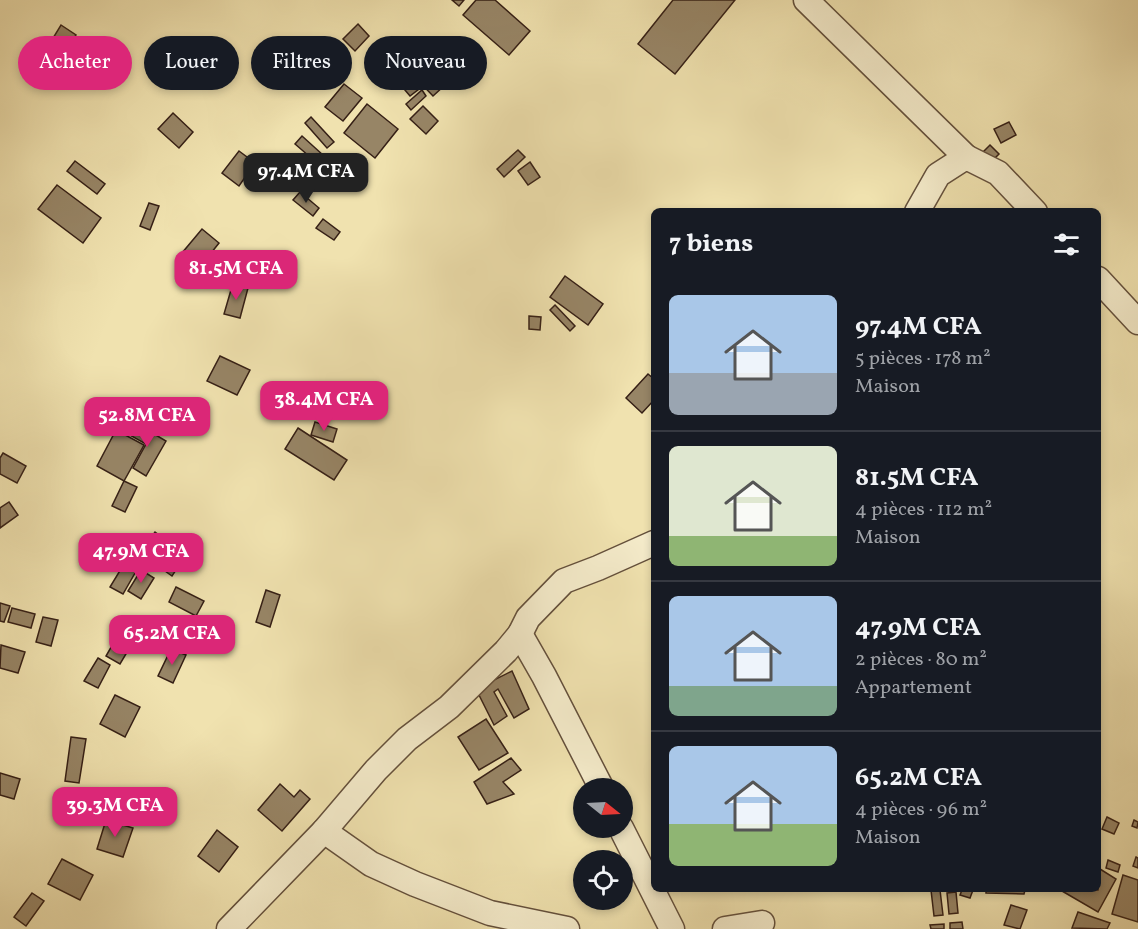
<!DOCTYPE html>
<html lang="fr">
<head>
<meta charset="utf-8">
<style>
  body { margin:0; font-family:Vollkorn,serif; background:#242831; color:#f1f3f6; height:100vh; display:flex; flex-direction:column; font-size:22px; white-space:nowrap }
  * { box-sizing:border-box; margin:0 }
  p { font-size:20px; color:#9ea1a6 }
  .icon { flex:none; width:33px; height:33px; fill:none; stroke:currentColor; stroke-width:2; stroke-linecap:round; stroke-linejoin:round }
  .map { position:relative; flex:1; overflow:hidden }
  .drawer { position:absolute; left:651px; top:208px; width:450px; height:684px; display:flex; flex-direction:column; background:#171b24; border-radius:9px; box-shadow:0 3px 9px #0003 }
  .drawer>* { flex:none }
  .banner { position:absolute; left:18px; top:36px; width:543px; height:54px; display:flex; gap:12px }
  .needle { width:39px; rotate:108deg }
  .tools { position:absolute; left:573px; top:778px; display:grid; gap:12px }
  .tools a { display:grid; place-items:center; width:60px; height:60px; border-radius:50%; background:#171b24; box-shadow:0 3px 9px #0003; font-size:30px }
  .price { position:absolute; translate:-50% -51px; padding:0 14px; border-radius:12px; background:#db2777; color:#fff; font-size:20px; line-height:39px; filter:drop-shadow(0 2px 3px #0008) }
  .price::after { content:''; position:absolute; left:50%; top:36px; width:18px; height:14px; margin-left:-9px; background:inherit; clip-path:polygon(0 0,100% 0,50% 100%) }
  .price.selected { background:#222; color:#fff }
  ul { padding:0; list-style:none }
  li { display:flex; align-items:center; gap:18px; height:150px; padding:0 18px }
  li+li { border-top:2px solid #363941 }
  li span { display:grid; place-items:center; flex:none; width:168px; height:120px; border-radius:9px; color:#555 }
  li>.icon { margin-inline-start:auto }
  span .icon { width:72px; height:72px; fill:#fffc; stroke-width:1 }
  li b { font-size:26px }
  h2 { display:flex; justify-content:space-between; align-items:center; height:72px; padding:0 18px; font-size:26px }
  .tag { padding:0 21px; border-radius:27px; background:#171b24; box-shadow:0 3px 9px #0003; font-size:21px; line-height:54px }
  .tag.selected { background:#db2777; color:#fff }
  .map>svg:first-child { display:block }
  .building { fill:#978566; stroke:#362016; stroke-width:1.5 }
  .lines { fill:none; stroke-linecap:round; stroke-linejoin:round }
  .street-casing { stroke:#64503c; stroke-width:27 }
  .street { stroke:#f5eccb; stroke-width:24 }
</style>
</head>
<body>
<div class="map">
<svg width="1138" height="929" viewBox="0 0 1138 929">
  <rect width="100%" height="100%" fill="#f0e2af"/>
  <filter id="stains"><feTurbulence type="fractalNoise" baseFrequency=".00333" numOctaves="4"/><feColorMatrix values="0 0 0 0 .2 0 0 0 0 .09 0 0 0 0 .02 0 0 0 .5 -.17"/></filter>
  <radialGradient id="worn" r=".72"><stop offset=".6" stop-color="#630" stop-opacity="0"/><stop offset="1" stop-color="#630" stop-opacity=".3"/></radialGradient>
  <!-- building -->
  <g class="building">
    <path d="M 452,0 L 464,0 L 459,6 Z"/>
    <path d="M 476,0 L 495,0 L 530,31 L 509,55 L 463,15 Z"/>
    <path d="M 673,0 L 735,0 L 675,74 L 638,44 Z"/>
    <path d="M 358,24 L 369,36 L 355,51 L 343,39 Z"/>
    <path d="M 61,25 L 76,35 L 64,53 L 50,43 Z"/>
    <path d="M 194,49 L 210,56 L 200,77 L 184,70 Z"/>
    <path d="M 424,62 L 445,85 L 433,96 L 411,73 Z"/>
    <path d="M 414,82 L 419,89 L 410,96 L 405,90 Z"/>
    <path d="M 344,84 L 362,98 L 343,121 L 325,107 Z"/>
    <path d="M 422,90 L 426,96 L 411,110 L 406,104 Z"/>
    <path d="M 367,104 L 398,129 L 375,158 L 344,133 Z"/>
    <path d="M 423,106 L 438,121 L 426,134 L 410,119 Z"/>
    <path d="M 173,113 L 193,132 L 179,148 L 158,129 Z"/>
    <path d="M 311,117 L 334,142 L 327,148 L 305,123 Z"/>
    <path d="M 1009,122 L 1016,135 L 1001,143 L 994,129 Z"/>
    <path d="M 302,136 L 323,155 L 317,163 L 295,144 Z"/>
    <path d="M 990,145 L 999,154 L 987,166 L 978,157 Z"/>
    <path d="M 518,150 L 525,157 L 504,177 L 497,169 Z"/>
    <path d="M 239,151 L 255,163 L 239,186 L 222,173 Z"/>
    <path d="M 75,161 L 105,184 L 97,194 L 67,171 Z"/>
    <path d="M 530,162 L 540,177 L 528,185 L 518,171 Z"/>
    <path d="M 57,185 L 101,218 L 83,243 L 38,209 Z"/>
    <path d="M 300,192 L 319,208 L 313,216 L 293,200 Z"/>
    <path d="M 149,203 L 159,206 L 150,230 L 140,226 Z"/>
    <path d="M 323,219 L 340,232 L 334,240 L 316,228 Z"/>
    <path d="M 202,229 L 219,243 L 200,267 L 182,253 Z"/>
    <path d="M 565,276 L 603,304 L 588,325 L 550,297 Z"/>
    <path d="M 233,283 L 248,288 L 240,318 L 224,314 Z"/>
    <path d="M 555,305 L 575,326 L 570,331 L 550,310 Z"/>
    <path d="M 529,316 L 541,317 L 540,330 L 529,329 Z"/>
    <path d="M 220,356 L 250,370 L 237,395 L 207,381 Z"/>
    <path d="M 648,374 L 654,379 L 654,400 L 642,413 L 626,398 Z"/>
    <path d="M 134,422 L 166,441 L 146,476 L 133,468 L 146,444 L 128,434 Z"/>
    <path d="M 315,422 L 337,429 L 333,442 L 311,435 Z"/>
    <path d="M 298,428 L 347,460 L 334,480 L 285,449 Z"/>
    <path d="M 116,430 L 144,445 L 124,481 L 97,466 Z"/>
    <path d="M 3,453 L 26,466 L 17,483 L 0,474 L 0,458 Z"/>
    <path d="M 124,481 L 137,487 L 125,512 L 112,506 Z"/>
    <path d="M 9,502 L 18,515 L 0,528 L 0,508 Z"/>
    <path d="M 155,532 L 186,555 L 172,576 L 140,553 Z"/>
    <path d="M 127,559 L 139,566 L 123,594 L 110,587 Z"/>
    <path d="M 141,570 L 154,578 L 141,599 L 128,591 Z"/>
    <path d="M 176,587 L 204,601 L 196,616 L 169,602 Z"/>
    <path d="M 266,590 L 280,595 L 270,627 L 256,622 Z"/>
    <path d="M 0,603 L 10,606 L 4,622 L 0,621 Z"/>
    <path d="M 12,608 L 35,614 L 31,628 L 8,622 Z"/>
    <path d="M 43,617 L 58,620 L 51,646 L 36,642 Z"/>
    <path d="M 119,620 L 139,632 L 120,664 L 106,656 L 117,637 L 111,633 Z"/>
    <path d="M 1,645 L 25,652 L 18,673 L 0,668 Z"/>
    <path d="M 171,649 L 186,655 L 173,683 L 158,676 Z"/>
    <path d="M 98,658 L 110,665 L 98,688 L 84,681 Z"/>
    <path d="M 512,671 L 529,709 L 514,718 L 498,689 L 494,692 L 507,716 L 494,725 L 476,689 Z"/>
    <path d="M 115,695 L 140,707 L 125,737 L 100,724 Z"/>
    <path d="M 486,719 L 508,753 L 479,770 L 458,737 Z"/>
    <path d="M 71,737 L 86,739 L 79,783 L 65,781 Z"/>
    <path d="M 511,758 L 521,770 L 503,782 L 514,794 L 487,804 L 474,782 Z"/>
    <path d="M 0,773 L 20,779 L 14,799 L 0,795 Z"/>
    <path d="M 280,784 L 294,797 L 300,790 L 310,799 L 282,831 L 258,810 Z"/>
    <path d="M 1107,817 L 1119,823 L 1114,834 L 1102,829 Z"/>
    <path d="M 106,820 L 133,828 L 123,857 L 97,849 Z"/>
    <path d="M 1134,820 L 1138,822 L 1137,828 L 1132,826 Z"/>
    <path d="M 217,830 L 238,847 L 219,872 L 198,856 Z"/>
    <path d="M 1136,857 L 1138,858 L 1138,868 L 1133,866 Z"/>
    <path d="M 62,859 L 93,875 L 80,900 L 48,884 Z"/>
    <path d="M 1108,860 L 1120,865 L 1118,872 L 1106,868 Z"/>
    <path d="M 1100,869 L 1116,879 L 1098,912 L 1062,891 L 1063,890 L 1098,890 Z"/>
    <path d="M 1123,875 L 1138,880 L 1138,922 L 1112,914 Z"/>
    <path d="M 931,890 L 940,890 L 943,915 L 934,916 Z"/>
    <path d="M 962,890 L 973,890 L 970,898 L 960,895 Z"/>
    <path d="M 986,890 L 1025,890 L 1024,894 L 986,893 Z"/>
    <path d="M 956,892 L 958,913 L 949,914 L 947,893 Z"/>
    <path d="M 32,893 L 44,901 L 26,926 L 14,917 Z"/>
    <path d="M 1011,905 L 1027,910 L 1020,929 L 1004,925 Z"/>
    <path d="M 1078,912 L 1110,923 L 1107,929 L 1072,928 Z"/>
    <path d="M 962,922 L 963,929 L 950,929 L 950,923 Z"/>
    <path d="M 944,924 L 944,929 L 931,929 L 930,925 Z"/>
  </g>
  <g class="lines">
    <!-- street casing -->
    <g class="street-casing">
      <g id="street">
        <path d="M 806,0 L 966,157"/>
        <path d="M 917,212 L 938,175 L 966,157 L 998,173 L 1035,212"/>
        <path d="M 1098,279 L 1138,322"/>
        <path d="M 520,634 L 544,676 L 602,789"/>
        <path d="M 621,828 L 672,929"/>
        <path d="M 324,831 L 371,864 L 415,884 L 490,913 L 567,929"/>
        <path d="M 229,929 L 324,831 L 376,770 L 407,739 L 449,707 L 506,651 L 520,634 L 528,618 L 564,581 L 598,568 L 654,543"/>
        <path d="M 725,929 L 762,923"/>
      </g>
    </g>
    <!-- street -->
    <use href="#street" class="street"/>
  </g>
  <rect width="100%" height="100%" filter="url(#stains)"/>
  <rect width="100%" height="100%" fill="url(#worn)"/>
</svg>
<div class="tools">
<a><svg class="needle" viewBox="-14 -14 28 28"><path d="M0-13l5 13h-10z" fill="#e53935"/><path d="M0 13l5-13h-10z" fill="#9ea1a6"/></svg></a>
<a><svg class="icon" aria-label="locate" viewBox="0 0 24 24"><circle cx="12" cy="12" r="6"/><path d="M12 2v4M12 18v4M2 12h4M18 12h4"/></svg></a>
</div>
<b class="price selected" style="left:306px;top:204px">97.4M CFA</b>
<b class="price" style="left:236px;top:301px">81.5M CFA</b>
<b class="price" style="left:324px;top:432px">38.4M CFA</b>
<b class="price" style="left:147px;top:448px">52.8M CFA</b>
<b class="price" style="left:141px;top:584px">47.9M CFA</b>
<b class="price" style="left:172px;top:666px">65.2M CFA</b>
<b class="price" style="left:115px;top:838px">39.3M CFA</b>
<div class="banner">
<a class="tag selected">Acheter</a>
<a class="tag">Louer</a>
<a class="tag">Filtres</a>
<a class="tag">Nouveau</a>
</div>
<section class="drawer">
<h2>7 biens<svg class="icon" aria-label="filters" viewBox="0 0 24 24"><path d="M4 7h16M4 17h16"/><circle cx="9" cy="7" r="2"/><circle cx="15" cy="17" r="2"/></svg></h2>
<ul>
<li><span style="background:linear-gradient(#a9c7e8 65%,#9aa5b1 0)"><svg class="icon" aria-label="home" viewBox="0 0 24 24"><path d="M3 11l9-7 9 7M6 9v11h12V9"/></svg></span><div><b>97.4M CFA</b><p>5 pièces · 178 m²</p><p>Maison</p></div></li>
<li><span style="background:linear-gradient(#dfe7d0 75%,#8fb573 0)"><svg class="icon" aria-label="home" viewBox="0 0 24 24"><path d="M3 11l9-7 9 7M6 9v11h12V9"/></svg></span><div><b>81.5M CFA</b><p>4 pièces · 112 m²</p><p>Maison</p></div></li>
<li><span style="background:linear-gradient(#a9c7e8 75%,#7fa58c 0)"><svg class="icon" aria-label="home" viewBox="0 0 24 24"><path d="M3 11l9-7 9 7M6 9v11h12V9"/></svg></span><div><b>47.9M CFA</b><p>2 pièces · 80 m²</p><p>Appartement</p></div></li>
<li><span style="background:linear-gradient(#a9c7e8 65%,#8fb573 0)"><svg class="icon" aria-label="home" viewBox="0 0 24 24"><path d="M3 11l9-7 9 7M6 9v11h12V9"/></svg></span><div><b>65.2M CFA</b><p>4 pièces · 96 m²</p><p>Maison</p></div></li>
</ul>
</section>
</div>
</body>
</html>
